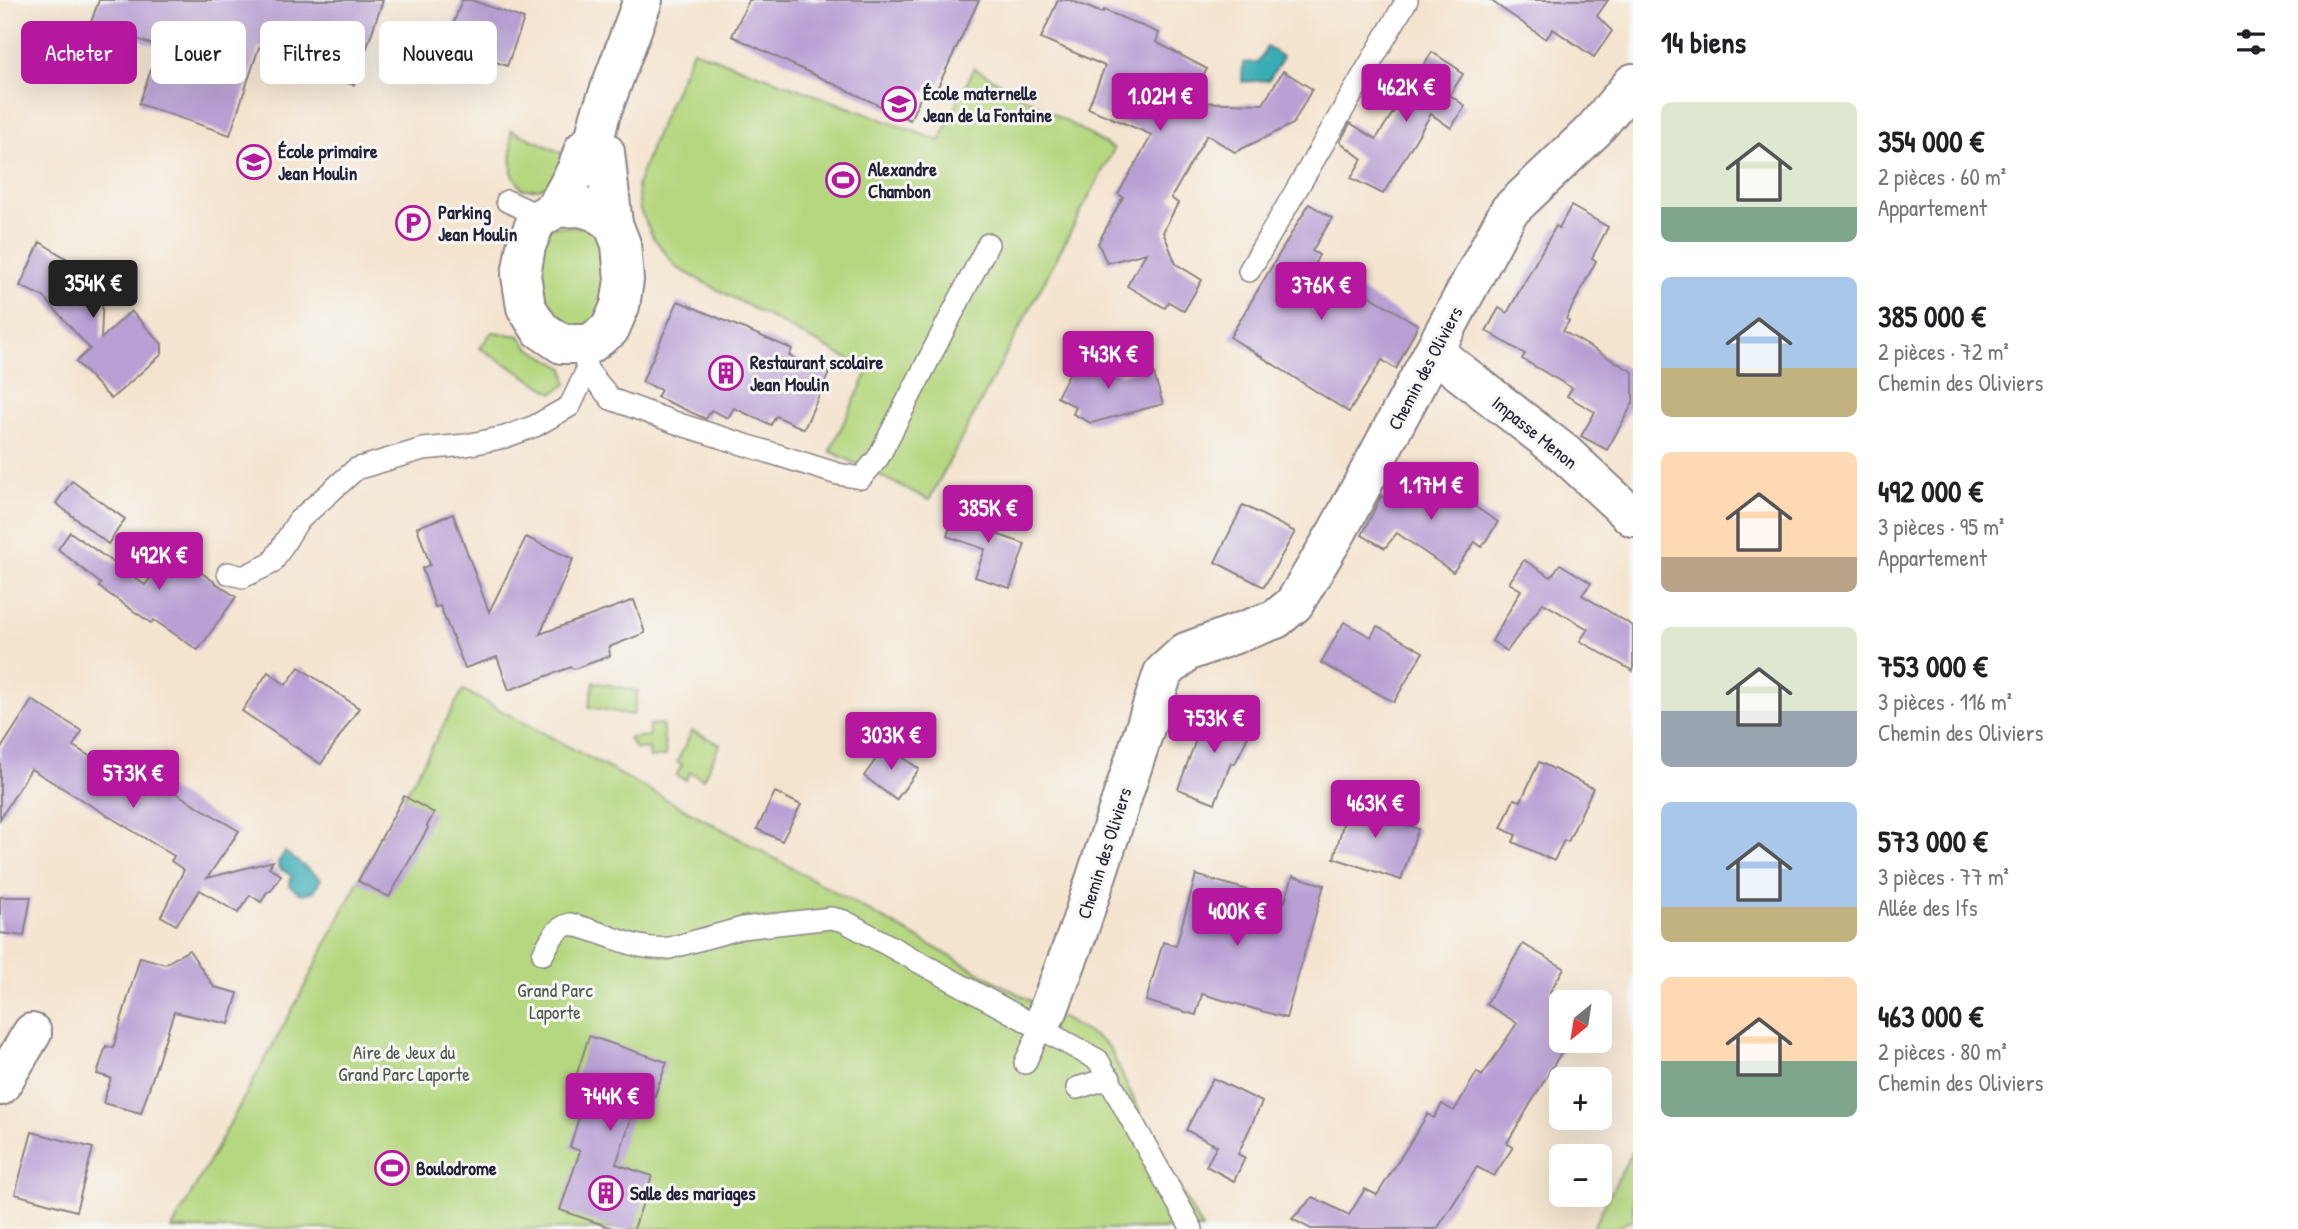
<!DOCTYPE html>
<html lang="fr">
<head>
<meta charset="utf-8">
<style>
  body { margin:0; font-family:"Patrick Hand",sans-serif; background:#f6f6f6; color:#202124; height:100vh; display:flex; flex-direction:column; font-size:26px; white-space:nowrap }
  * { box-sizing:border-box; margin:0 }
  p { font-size:23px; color:#757577 }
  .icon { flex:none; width:38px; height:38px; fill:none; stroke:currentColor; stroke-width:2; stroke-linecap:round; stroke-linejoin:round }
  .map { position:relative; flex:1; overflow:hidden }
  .sheet { display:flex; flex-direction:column; background:#fff; width:665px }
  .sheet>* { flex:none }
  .top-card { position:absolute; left:21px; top:21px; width:665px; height:63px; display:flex; gap:14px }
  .needle { width:46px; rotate:210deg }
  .buttons { position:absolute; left:1549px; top:990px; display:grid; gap:14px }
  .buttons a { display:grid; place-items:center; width:63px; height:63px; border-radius:10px; background:#fff; box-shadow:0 7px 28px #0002; font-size:35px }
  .price { position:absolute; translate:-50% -60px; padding:0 16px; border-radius:7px; background:#b5179e; color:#fff; font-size:23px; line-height:46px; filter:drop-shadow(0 2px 4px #0008) }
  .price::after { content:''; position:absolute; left:50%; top:42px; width:21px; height:16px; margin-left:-10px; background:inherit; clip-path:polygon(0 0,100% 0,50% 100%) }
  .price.active { background:#222; color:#fff }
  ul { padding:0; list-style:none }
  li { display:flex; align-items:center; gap:21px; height:175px; padding:0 28px }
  li span { display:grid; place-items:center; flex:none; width:196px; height:140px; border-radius:10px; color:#555 }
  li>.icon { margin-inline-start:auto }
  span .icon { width:84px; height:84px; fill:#fffc; stroke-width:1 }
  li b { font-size:30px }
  h2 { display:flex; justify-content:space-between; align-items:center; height:84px; padding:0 28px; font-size:30px }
  .chip { padding:0 24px; border-radius:10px; background:#fff; box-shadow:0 7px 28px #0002; font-size:24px; line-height:63px }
  .chip.active { background:#b5179e; color:#fff }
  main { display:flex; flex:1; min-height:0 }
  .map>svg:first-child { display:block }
  .green { fill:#b5d77f; stroke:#6c7c5d; stroke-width:2 }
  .water { fill:#39abb4; stroke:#2e6678; stroke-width:2 }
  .building { fill:#b89fd4 }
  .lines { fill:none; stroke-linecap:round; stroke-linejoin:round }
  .service-casing { stroke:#8b8385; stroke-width:24 }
  .minor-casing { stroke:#8b8385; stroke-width:42 }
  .service { stroke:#fff; stroke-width:21 }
  .minor { stroke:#fff; stroke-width:38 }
  .labels { text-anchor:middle; stroke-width:6; stroke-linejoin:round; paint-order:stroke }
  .poi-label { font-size:19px; font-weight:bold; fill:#22223b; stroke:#f6f6f2; text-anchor:start }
  .street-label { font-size:19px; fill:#22223b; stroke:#f6f6f2 }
  .park-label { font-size:19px; fill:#4e584f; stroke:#f6f6f2 }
</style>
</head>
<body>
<main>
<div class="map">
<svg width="1633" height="1229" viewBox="0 0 1633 1229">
  <rect width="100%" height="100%" fill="#f6f6f2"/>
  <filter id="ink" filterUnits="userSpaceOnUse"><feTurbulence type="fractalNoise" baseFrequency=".0143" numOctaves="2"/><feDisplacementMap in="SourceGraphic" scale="14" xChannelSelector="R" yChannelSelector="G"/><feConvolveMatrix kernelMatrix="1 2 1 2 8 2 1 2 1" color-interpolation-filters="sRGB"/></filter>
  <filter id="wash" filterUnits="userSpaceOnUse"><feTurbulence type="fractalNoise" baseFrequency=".00686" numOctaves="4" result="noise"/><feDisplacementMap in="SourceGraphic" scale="28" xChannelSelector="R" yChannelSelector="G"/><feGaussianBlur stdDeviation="1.57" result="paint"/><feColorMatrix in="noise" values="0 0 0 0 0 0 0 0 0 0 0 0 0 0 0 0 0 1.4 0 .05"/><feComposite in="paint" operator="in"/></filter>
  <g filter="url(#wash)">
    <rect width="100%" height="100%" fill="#f4e4cf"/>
    <!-- green -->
    <g class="green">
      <path d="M 693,50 L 940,141 L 974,68 L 1114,149 L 929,500 L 830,451 L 869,370 L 677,268 L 653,237 L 640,210 L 637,185 L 656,134 Z"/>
      <path d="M 511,130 L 564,154 L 556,181 L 539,189 L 522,189 L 512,173 Z"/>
      <path d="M 586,226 L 596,232 L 602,245 L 608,291 L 598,316 L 584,333 L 543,316 L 530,258 L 551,227 Z"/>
      <path d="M 492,332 L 520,336 L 528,347 L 564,368 L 567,384 L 553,393 L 480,348 Z"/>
      <path d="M 594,682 L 638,691 L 633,715 L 589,707 Z"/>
      <path d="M 463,690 L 720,828 L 1099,1039 L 1109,1047 L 1150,1134 L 1202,1229 L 172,1229 L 296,1003 L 358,881 Z"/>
      <path d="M 662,724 L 666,756 L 650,758 L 649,748 L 635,749 L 629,738 L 649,736 L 649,725 Z"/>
      <path d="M 692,731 L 720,744 L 703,779 L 690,772 L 686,780 L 676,776 L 682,765 L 677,762 Z"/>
      <path d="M 1633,1150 L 1633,1219 L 1615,1229 L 1592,1229 Z"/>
    </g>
    <!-- water -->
    <g class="water">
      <path d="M 1267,47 L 1283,57 L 1269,80 L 1242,82 L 1243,63 L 1258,62 Z"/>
      <path d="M 285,852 L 321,879 L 313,892 L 301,894 L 290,886 L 291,875 L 278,868 L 278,862 Z"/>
    </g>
    <g id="blocks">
      <!-- building -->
      <g class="building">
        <path d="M 99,0 L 383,0 L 354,85 L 303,68 L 304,63 L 259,47 L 230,135 L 139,104 L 159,47 L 91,22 Z"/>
        <path d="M 462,0 L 471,0 L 524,19 L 507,66 L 446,44 Z"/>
        <path d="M 749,0 L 979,0 L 934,95 L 924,90 L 910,120 L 732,36 Z"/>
        <path d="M 1058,0 L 1070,0 L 1102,13 L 1104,10 L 1159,33 L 1156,42 L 1207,69 L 1190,102 L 1263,104 L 1283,71 L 1312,89 L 1293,124 L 1235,152 L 1207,135 L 1171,198 L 1178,203 L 1163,232 L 1176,264 L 1202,280 L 1184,311 L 1169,302 L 1165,308 L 1127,286 L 1146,253 L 1107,263 L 1098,243 L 1123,197 L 1118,194 L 1152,135 L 1088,108 L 1105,66 L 1041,38 Z"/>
        <path d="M 1490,0 L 1608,0 L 1597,16 L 1612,31 L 1594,57 L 1553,29 L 1546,39 Z"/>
        <path d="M 1432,52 L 1458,69 L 1458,71 L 1463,74 L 1450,95 L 1465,106 L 1451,128 L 1431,114 L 1383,194 L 1351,178 L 1362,159 L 1340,142 L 1350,123 L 1376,139 Z"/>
        <path d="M 1309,204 L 1332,218 L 1312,251 L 1319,255 L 1315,263 L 1418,325 L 1396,369 L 1382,360 L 1349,412 L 1230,337 Z"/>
        <path d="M 1571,206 L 1608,227 L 1592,258 L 1596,261 L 1566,319 L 1569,321 L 1563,331 L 1633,372 L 1633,403 L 1607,450 L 1581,436 L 1595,412 L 1567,396 L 1572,388 L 1522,359 L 1525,354 L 1486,331 L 1499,308 L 1507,313 L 1556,226 L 1559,228 Z"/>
        <path d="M 40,242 L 82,268 L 104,270 L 101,339 L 131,311 L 162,344 L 162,354 L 111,399 L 76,362 L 90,349 L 44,297 L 20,286 Z"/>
        <path d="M 678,301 L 792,349 L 789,356 L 829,373 L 804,429 L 776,416 L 771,425 L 734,408 L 728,418 L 711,410 L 706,419 L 657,397 L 661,390 L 642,382 Z"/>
        <path d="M 1080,352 L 1121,375 L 1152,368 L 1163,404 L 1091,423 L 1073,414 L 1076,407 L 1057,397 Z"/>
        <path d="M 1420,470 L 1498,522 L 1482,547 L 1475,542 L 1453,572 L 1397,533 L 1385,548 L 1362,535 L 1381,496 L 1396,505 Z"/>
        <path d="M 72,481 L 125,519 L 108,544 L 56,503 Z"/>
        <path d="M 957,505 L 1004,520 L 999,535 L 1025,544 L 1010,588 L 975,577 L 985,549 L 947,536 Z"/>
        <path d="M 1243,505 L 1295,532 L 1264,587 L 1215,562 Z"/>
        <path d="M 453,514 L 489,612 L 526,537 L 573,559 L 540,634 L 634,600 L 645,633 L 609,647 L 610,656 L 574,669 L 571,667 L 509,690 L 497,657 L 465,668 L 440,606 L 435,607 L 422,568 L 430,565 L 417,527 Z"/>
        <path d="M 70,532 L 145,585 L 170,551 L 236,597 L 198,650 L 154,620 L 151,623 L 99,587 L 101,584 L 58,549 Z"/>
        <path d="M 1524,560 L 1551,577 L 1560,564 L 1591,583 L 1582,595 L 1633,626 L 1633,671 L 1580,641 L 1588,629 L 1543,603 L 1507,651 L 1492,641 L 1521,590 L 1509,583 Z"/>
        <path d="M 1344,622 L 1371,637 L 1377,626 L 1423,652 L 1394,702 L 1321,663 Z"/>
        <path d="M 299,667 L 359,708 L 321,764 L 242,711 L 268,672 L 286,685 Z"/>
        <path d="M 32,700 L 82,731 L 73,746 L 121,775 L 127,764 L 239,831 L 207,878 L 273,861 L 269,867 L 281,875 L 271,891 L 267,892 L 261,902 L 250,895 L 238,913 L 200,890 L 176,925 L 161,916 L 184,870 L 171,861 L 174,856 L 31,769 L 0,819 L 0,750 Z"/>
        <path d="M 1217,713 L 1254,723 L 1235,764 L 1231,763 L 1215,803 L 1178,789 L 1205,715 L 1214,719 Z"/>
        <path d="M 886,745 L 919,769 L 896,800 L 864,776 Z"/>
        <path d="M 1539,762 L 1593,788 L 1568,842 L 1564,840 L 1554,861 L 1513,842 L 1516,835 L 1501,828 L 1514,799 L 1521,801 Z"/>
        <path d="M 775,792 L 801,805 L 782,841 L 757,829 Z"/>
        <path d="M 404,796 L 434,813 L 427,826 L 428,828 L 389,897 L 358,881 Z"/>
        <path d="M 1350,798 L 1393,815 L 1392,818 L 1418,829 L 1401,880 L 1334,858 Z"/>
        <path d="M 1196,875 L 1285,901 L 1293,876 L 1324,885 L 1286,1018 L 1202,994 L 1196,1015 L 1146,1001 L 1163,942 L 1176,946 Z"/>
        <path d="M 0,897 L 31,897 L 24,936 L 0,933 Z"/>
        <path d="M 1523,944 L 1564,968 L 1550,992 L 1567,1003 L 1561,1003 L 1561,1041 L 1568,1041 L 1507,1143 L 1513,1147 L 1494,1176 L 1477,1167 L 1437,1229 L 1311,1229 L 1292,1219 L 1313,1197 L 1349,1215 L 1365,1189 L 1377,1195 L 1428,1114 L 1434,1118 L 1442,1104 L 1454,1111 L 1477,1072 L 1482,1076 L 1517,1023 L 1486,1004 Z"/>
        <path d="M 189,950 L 214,987 L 238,993 L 229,1024 L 174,1012 L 141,1113 L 103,1103 L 111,1078 L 97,1074 L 106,1046 L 113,1048 L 140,957 L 165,964 Z"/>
        <path d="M 589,1036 L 667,1062 L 648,1114 L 634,1110 L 616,1164 L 652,1176 L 634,1229 L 615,1229 L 560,1210 L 580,1151 L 570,1147 L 586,1094 L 572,1089 Z"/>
        <path d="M 1213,1078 L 1262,1102 L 1238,1154 L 1245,1158 L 1234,1181 L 1206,1166 L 1217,1146 L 1186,1130 Z"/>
        <path d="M 32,1132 L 93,1148 L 76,1211 L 15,1194 Z"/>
      </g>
    </g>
  </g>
  <g filter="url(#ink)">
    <use href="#blocks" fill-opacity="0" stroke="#8b8385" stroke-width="2"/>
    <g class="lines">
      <!-- service casing -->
      <g class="service-casing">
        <g id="service">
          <path d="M 507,201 L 542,217"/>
          <path d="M 1249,271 L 1407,0"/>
          <path d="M 587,370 L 611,399 L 682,425 L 838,474 L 861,478 L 878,458 L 988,244"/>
          <path d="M 228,573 L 243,577 L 272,563 L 298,521 L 356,469 L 423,449 L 466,445 L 505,437 L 535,426 L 570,406 L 587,370 L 585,359"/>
          <path d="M 543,954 C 550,941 555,928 570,924 C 603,931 635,952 670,948 L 742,928 L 831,918 L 844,921 L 1098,1060 L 1192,1229"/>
          <path d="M 1025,1063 L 1046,1017"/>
          <path d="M 1077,1088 L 1110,1078"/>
        </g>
      </g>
      <!-- minor casing -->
      <g class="minor-casing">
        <g id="minor">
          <path d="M 594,141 L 605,152 L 613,224"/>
          <path d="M 556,208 L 581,207 L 597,212 L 613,224 L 621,244 L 624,280 L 620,306 L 610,329 L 590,344 L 562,344 L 540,329 L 526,307 L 521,275 L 526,246 L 536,221 L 556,208 L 577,169 L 584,149 L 594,141 L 600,116 L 643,0"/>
          <path d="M 1434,352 L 1564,453 L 1633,517"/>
          <path d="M 1048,1011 L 1078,932 L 1163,673 L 1186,652 L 1276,619 L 1294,604 L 1338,530 L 1509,211 L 1594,130 L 1633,83"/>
          <path d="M 0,1086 L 32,1033"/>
        </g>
      </g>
      <!-- service -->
      <use href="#service" class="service"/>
      <!-- minor -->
      <use href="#minor" class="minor"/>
    </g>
  </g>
  <!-- icons -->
  <defs>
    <g id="school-ring" transform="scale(1.75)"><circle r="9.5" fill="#f6f6f2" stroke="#b5179e" stroke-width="1.5"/><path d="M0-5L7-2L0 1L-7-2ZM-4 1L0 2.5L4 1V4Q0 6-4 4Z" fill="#b5179e"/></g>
    <g id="stadium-ring" transform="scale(1.75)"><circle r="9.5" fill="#f6f6f2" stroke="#b5179e" stroke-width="1.5"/><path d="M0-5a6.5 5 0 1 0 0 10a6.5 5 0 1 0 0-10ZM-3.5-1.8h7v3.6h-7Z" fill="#b5179e"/></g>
    <g id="parking-ring" transform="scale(1.75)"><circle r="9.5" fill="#f6f6f2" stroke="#b5179e" stroke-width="1.5"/><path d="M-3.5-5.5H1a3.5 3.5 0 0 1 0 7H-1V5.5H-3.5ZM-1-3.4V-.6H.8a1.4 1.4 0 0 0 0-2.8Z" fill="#b5179e"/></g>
    <g id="building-ring" transform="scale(1.75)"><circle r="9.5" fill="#f6f6f2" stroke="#b5179e" stroke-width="1.5"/><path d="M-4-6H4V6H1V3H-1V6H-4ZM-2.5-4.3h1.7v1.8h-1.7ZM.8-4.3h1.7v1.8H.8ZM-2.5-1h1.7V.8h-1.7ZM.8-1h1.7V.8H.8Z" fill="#b5179e"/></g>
  </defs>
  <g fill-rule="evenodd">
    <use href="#school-ring" x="899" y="104"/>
    <use href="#school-ring" x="254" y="162"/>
    <use href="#stadium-ring" x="843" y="180"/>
    <use href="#parking-ring" x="413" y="223"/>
    <use href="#building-ring" x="726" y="373"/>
    <use href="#stadium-ring" x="392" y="1168"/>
    <use href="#building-ring" x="606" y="1193"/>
  </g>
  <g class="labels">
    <!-- poi labels -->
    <g class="poi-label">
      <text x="923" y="100">École maternelle<tspan x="923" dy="22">Jean de la Fontaine</tspan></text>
      <text x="278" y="158">École primaire<tspan x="278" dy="22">Jean Moulin</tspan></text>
      <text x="868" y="176">Alexandre<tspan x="868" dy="22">Chambon</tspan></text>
      <text x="438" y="219">Parking<tspan x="438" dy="22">Jean Moulin</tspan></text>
      <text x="750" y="369">Restaurant scolaire<tspan x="750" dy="22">Jean Moulin</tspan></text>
      <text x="416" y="1175">Boulodrome</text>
      <text x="630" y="1200">Salle des mariages</text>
    </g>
    <!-- street labels -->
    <g class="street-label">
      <text transform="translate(1425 368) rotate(-62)" y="7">Chemin des Oliviers</text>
      <text transform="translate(1535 432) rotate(39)" y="7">Impasse Menon</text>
      <text transform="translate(1104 853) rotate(-72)" y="7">Chemin des Oliviers</text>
    </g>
    <!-- park labels -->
    <g class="park-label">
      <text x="555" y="997">Grand Parc<tspan x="555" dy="22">Laporte</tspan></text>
      <text x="404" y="1059">Aire de Jeux du<tspan x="404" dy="22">Grand Parc Laporte</tspan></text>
    </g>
  </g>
</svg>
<div class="buttons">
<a><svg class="needle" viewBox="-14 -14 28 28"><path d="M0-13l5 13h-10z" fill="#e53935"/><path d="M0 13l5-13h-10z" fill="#757577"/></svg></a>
<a>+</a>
<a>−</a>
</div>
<b class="price" style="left:1406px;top:124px">462K €</b>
<b class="price" style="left:1160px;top:133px">1.02M €</b>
<b class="price active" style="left:93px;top:320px">354K €</b>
<b class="price" style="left:1321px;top:322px">376K €</b>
<b class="price" style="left:1108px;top:391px">743K €</b>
<b class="price" style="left:1431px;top:522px">1.17M €</b>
<b class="price" style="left:988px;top:545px">385K €</b>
<b class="price" style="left:159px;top:592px">492K €</b>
<b class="price" style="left:1214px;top:755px">753K €</b>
<b class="price" style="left:891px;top:772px">303K €</b>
<b class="price" style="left:133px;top:810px">573K €</b>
<b class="price" style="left:1375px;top:840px">463K €</b>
<b class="price" style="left:1237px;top:948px">400K €</b>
<b class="price" style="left:610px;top:1133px">744K €</b>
<div class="top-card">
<a class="chip active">Acheter</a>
<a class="chip">Louer</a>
<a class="chip">Filtres</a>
<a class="chip">Nouveau</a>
</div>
</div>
<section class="sheet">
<h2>14 biens<svg class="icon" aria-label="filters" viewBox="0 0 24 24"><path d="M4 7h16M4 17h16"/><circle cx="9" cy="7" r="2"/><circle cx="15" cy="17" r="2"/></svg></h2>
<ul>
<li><span style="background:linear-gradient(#dfe7d0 75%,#7fa58c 0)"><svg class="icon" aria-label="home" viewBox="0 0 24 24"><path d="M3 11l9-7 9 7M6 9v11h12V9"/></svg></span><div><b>354 000 €</b><p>2 pièces · 60 m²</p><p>Appartement</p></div></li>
<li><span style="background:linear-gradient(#a9c7e8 65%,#c2b280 0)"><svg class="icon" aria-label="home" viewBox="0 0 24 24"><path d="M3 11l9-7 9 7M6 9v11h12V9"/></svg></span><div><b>385 000 €</b><p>2 pièces · 72 m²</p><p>Chemin des Oliviers</p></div></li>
<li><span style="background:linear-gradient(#ffd9b3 75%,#b9a48a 0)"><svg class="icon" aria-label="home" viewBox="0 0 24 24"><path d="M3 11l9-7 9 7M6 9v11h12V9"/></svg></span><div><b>492 000 €</b><p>3 pièces · 95 m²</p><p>Appartement</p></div></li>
<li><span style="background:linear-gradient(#dfe7d0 60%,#9aa5b1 0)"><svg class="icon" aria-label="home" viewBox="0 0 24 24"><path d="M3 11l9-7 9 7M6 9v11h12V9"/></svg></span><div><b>753 000 €</b><p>3 pièces · 116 m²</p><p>Chemin des Oliviers</p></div></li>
<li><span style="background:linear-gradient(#a9c7e8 75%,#c2b280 0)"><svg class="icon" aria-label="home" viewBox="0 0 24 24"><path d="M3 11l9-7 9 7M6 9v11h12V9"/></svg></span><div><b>573 000 €</b><p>3 pièces · 77 m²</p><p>Allée des Ifs</p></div></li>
<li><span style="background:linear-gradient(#ffd9b3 60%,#7fa58c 0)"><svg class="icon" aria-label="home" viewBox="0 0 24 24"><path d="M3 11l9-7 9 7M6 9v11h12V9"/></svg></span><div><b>463 000 €</b><p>2 pièces · 80 m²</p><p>Chemin des Oliviers</p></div></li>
</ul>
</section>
</main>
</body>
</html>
